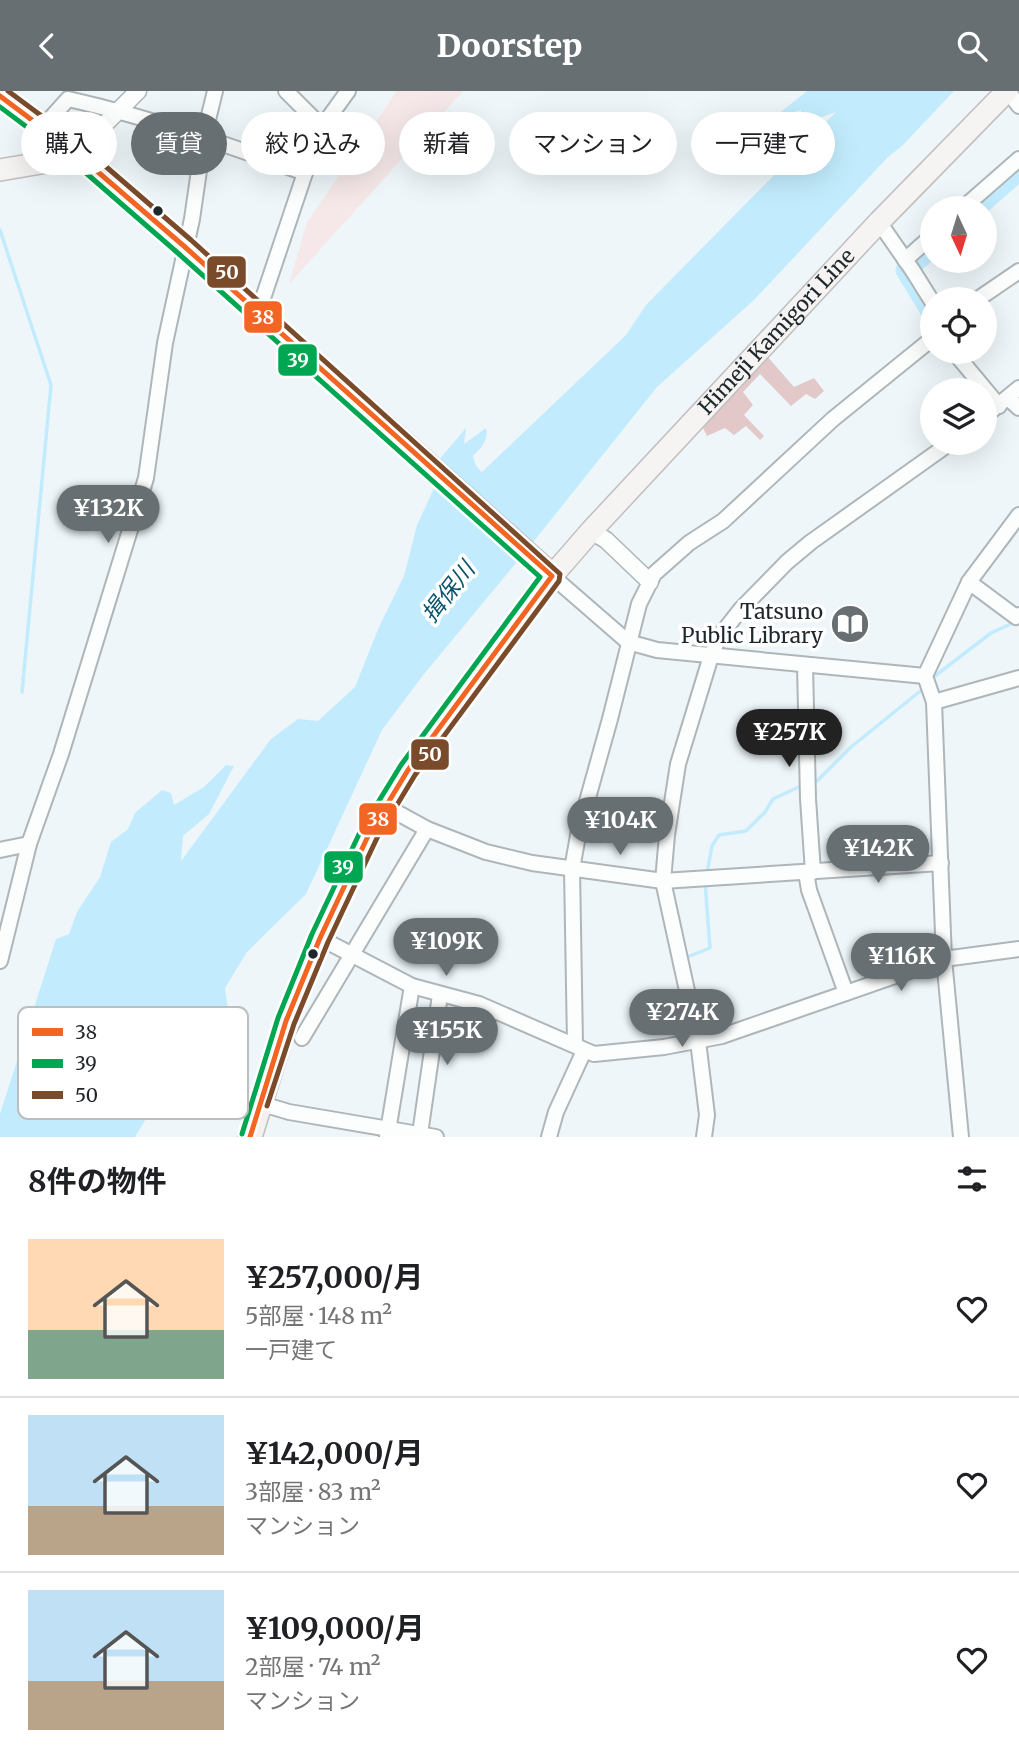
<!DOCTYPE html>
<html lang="ja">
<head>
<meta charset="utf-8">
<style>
  body { margin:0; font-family:Merriweather,"Noto Sans JP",serif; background:#f2f2f2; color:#202124; height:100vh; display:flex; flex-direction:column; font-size:26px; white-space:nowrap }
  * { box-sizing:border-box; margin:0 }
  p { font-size:23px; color:#757577 }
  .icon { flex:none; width:38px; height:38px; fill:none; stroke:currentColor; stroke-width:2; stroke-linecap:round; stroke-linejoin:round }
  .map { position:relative; height:1046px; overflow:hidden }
  .side { display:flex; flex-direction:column; background:#fff; flex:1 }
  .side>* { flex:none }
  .guide { position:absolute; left:21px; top:21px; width:978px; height:63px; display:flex; gap:14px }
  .needle { width:46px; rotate:176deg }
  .tools { position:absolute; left:920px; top:105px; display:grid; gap:14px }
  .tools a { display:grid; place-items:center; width:77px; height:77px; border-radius:50%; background:#fff; box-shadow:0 7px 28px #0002; font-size:35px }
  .price { position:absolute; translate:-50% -60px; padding:0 16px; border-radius:24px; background:#676f73; color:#fff; font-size:23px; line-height:46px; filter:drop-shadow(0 2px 4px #0008) }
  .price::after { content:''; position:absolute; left:50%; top:42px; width:21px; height:16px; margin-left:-10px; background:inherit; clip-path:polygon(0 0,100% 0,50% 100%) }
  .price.current { background:#222; color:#fff }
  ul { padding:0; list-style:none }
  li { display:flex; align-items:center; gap:21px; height:175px; padding:0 28px }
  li+li { border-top:2px solid #e0e0e0 }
  li span { display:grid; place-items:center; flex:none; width:196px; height:140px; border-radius:0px; color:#555 }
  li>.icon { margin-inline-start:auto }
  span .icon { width:84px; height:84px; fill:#fffc; stroke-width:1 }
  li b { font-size:30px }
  h2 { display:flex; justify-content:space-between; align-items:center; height:84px; padding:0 28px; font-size:30px }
  .tag { padding:0 24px; border-radius:32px; background:#fff; box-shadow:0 7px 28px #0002; font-size:24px; line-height:63px }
  .tag.current { background:#676f73; color:#fff }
  header { display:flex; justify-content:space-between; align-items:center; height:91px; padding:0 28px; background:#676f73; color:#fff; font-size:32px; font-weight:800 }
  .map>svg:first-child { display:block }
  .green { fill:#f6e8e9 }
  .forest { fill:#e3c8ca }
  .water { fill:#c2ecfd }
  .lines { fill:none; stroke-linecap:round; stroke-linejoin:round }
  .stream { stroke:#c2ecfd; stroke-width:3.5 }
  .river { stroke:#c2ecfd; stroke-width:21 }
  .minor-casing { stroke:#aeb6b9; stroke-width:18 }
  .tertiary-casing { stroke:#aeb6b9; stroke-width:19 }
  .primary-casing { stroke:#c1bebf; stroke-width:24 }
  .trunk-casing { stroke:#c1bebf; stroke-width:26 }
  .minor { stroke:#fcfefe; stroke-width:14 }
  .tertiary { stroke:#fcfefe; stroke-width:16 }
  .primary { stroke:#f6f3f3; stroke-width:21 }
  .trunk { stroke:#f4f0f0; stroke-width:23 }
  .bus-1-casing { stroke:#fff; stroke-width:10 }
  .bus-2-casing { stroke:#fff; stroke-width:10 }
  .bus-3-casing { stroke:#fff; stroke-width:10 }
  .bus-1 { stroke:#f26522; stroke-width:5 }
  .bus-2 { stroke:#00a651; stroke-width:5 }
  .bus-3 { stroke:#7a4b2a; stroke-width:5 }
  .bus-dot { fill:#1e272b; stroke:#fff; stroke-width:2.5 }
  .labels { text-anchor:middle; stroke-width:7; stroke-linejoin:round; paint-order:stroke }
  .street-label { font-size:21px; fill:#1e272b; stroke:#fff }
  .poi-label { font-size:21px; fill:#1e272b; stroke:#fff; text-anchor:end }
  .water-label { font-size:23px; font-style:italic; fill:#09546c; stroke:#fff }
  .key { fill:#fff; stroke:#bcbebf; stroke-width:2 }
  .key-label { font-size:19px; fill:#1e272b }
  .line-badge { stroke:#fff; stroke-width:2.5 }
  .badge-label { font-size:19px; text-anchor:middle; font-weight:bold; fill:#fff }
</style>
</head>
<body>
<header><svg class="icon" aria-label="back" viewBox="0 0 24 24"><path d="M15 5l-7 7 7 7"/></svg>Doorstep<svg class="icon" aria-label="search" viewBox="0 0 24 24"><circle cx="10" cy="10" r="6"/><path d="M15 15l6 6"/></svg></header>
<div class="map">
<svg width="1019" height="1046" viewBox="0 0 1019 1046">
  <rect width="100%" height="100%" fill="#eef6f9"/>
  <!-- green -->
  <path class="green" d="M 397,0 L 463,0 L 289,193 L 307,131 Z"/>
  <!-- forest -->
  <path class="forest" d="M 766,264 L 794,296 L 814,287 L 824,300 L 815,308 L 806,303 L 791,315 L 760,283 L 743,301 L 753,314 L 744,324 L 764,345 L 760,349 L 746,335 L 734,344 L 725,337 L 707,345 L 703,337 Z"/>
  <!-- water -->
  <path class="water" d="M 807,0 L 954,0 L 903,54 L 887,67 L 754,209 L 657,296 L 530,455 L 424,583 L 382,639 L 306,803 L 247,861 L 225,897 L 228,918 L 219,942 L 215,963 L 206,979 L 196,985 L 175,979 L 135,1046 L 0,1046 L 0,1023 L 56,848 L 69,843 L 77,821 L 100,786 L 111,751 L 128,738 L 135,722 L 162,699 L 171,702 L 174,714 L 204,696 L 226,674 L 234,675 L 209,723 L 183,745 L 181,770 L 271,648 L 298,628 L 318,630 L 355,596 L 379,536 L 404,485 L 417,434 L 444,376 L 438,370 L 466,337 L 464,353 L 486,337 C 489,349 481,357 473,365 L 476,375 L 482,381 L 626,244 L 646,214 L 836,21 L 813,29 L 803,27 L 801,19 L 772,28 Z"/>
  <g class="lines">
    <!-- stream -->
    <g class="stream">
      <path d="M 0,139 L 51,294 L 22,601"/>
      <path d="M 931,588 L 991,542 L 1017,530"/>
      <path d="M 810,692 L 817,690 L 851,656 L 924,597"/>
      <path d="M 707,782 L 712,755 L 719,744 L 746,740 L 765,721 L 773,708 L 803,694"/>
      <path d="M 685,867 L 710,857 L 705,790"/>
    </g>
    <!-- river -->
    <g class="river">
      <path d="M 976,117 L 1019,79"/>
      <path d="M 933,155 L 906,179 L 933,223"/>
    </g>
    <!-- minor casing -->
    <g class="minor-casing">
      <g id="minor">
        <path d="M 286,0 L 322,36 L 348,0"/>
        <path d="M 1008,0 L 1019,15"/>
        <path d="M 42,37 L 68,8 C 149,26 227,54 305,82 L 322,36"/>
        <path d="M 963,117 L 1019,68"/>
        <path d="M 879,131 L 913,180 L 933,212"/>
        <path d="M 905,169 L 933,144"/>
        <path d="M 978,208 L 1019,180"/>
        <path d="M 258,222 L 305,82"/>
        <path d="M 954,261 L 999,315"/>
        <path d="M 1008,307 L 1019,317"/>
        <path d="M 985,325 L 1019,297"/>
        <path d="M 552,485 L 628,551 L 657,559 L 925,585"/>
        <path d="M 969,491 L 1016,526 L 1019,524"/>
        <path d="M 805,574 L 808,708 L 813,781"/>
        <path d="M 934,611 L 1019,587"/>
        <path d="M 385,715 L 427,738 L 486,761 L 532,772 L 663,790 L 941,772"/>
        <path d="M 0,759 L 29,753"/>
        <path d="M 806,781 L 809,799 L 846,902"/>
        <path d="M 320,847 L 412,895 L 479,913 L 594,963 L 664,956 L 722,945 L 944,868 L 1019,858"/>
        <path d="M 0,870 L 29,753 L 61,663 L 146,387 L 165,252 L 192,128 L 204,45 L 215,0"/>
        <path d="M 302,947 L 427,738"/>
        <path d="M 575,953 L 572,778 L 579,739 L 610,628 L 639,513 L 654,483 L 689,452 L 723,430 L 833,328 L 933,247"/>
        <path d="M 259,1012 L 289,1021 L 436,1046"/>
        <path d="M 420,1043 L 440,904"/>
        <path d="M 387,1046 L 412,895"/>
        <path d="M 549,1046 L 556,1021 L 584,960"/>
        <path d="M 704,1046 L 707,1024 L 698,950 L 663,790 L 667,744 L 678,673 L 711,565 L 719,546 L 741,518 L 787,471 L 811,451 L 950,352"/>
        <path d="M 961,1046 L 944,868 L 934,611 L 925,585 L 969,491 L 1019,424"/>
      </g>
    </g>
    <!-- tertiary casing -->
    <g class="tertiary-casing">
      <g id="tertiary">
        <path d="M 76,62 L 138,0"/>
        <path d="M 591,440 L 606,449 L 650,491"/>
      </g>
    </g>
    <!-- primary casing -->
    <g class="primary-casing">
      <g id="primary">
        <path d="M 0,79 L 47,71 L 76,62"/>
        <path id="s1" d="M 552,485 L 591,440 L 879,131 L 1007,0"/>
      </g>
    </g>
    <!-- trunk casing -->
    <g class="trunk-casing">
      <path id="trunk" d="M 0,5 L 76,62 L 185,156 L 552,485 L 408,679 L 369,743 L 320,847 L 286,930 L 250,1046"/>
    </g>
    <!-- minor -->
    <use href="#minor" class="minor"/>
    <!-- tertiary -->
    <use href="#tertiary" class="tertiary"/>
    <!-- primary -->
    <use href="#primary" class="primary"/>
    <!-- trunk -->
    <use href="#trunk" class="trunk"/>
    <!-- bus-1 casing -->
    <g class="bus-1-casing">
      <path id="bus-1" d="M 0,5 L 76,62 L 185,156 L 552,485 L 408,679 L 369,743 L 320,847 L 286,930 L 250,1046"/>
    </g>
    <!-- bus-2 casing -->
    <g class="bus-2-casing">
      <path id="bus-2" d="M 0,16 L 71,69 L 179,163 L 540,486 L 401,674 L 361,739 L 312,843 L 278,927 L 242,1043"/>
    </g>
    <!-- bus-3 casing -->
    <g class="bus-3-casing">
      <path id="bus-3" d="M 8,0 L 82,55 L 191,149 L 560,483 L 559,490 L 415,684 L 377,747 L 328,851 L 294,933 L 267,1015"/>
    </g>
    <!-- bus-1 -->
    <use href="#bus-1" class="bus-1"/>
    <!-- bus-2 -->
    <use href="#bus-2" class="bus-2"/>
    <!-- bus-3 -->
    <use href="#bus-3" class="bus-3"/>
  </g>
  <!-- icons -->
  <defs>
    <g id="library-disc" transform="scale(2.0125)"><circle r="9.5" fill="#676f73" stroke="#fff"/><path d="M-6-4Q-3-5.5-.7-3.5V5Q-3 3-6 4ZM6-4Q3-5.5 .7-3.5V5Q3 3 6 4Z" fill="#fff"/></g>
  </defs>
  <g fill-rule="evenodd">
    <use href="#library-disc" x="850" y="533"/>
  </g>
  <!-- markers -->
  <g class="bus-dot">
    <circle cx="158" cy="120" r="6"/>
    <circle cx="313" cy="863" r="6"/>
  </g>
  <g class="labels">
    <!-- street labels -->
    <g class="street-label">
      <text dy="7" stroke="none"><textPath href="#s1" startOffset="332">Himeji Kamigori Line</textPath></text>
    </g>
    <!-- poi labels -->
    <g class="poi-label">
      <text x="823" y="528">Tatsuno<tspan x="823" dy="24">Public Library</tspan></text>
    </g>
    <!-- water labels -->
    <g class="water-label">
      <text transform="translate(448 501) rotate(-52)" y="8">揖保川</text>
    </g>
  </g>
  <!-- legend -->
  <rect x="18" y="916" width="230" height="112" rx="10" class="key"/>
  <rect x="32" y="937" width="31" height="8" fill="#f26522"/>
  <rect x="32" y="968" width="31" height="9" fill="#00a651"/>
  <rect x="32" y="1000" width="31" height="8" fill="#7a4b2a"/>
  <g class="key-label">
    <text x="75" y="948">38</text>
    <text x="75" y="979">39</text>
    <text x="75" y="1011">50</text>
  </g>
  <g class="line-badge">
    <rect x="206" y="164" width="41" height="34" rx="7" fill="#7a4b2a"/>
    <rect x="243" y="209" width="40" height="34" rx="7" fill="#f26522"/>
    <rect x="277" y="252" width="41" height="34" rx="7" fill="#00a651"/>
    <rect x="410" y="647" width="40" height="33" rx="7" fill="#7a4b2a"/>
    <rect x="358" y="711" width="40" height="34" rx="7" fill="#f26522"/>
    <rect x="323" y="759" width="41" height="34" rx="7" fill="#00a651"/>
  </g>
  <g class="badge-label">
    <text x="227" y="188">50</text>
    <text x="263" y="233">38</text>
    <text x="298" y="276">39</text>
    <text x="430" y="670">50</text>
    <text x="378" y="735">38</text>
    <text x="343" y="783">39</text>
  </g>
</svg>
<div class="tools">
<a><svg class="needle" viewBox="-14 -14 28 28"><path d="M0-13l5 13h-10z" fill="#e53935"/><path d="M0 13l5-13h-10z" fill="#757577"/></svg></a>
<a><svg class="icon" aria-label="locate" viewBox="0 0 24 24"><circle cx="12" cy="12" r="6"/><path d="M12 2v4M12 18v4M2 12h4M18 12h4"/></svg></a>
<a><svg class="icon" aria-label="layers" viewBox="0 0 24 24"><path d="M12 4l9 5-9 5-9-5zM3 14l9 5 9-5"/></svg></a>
</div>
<b class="price" style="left:108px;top:454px">¥132K</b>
<b class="price current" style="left:789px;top:678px">¥257K</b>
<b class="price" style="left:620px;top:766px">¥104K</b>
<b class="price" style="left:878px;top:794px">¥142K</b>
<b class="price" style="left:446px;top:887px">¥109K</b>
<b class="price" style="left:901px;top:902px">¥116K</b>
<b class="price" style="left:682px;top:958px">¥274K</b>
<b class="price" style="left:447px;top:976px">¥155K</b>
<div class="guide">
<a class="tag">購入</a>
<a class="tag current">賃貸</a>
<a class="tag">絞り込み</a>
<a class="tag">新着</a>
<a class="tag">マンション</a>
<a class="tag">一戸建て</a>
</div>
</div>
<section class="side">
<h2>8件の物件<svg class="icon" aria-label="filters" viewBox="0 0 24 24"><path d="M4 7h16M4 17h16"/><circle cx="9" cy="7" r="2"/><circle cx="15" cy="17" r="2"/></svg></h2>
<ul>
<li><span style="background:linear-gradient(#ffd9b3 65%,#7fa58c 0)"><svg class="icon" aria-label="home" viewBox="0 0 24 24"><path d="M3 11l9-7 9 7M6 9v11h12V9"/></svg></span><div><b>¥257,000/月</b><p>5部屋 · 148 m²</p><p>一戸建て</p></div><svg class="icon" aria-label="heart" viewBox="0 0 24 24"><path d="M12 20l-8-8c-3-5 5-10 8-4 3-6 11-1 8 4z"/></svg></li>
<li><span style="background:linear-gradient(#bfe0f5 65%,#b9a48a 0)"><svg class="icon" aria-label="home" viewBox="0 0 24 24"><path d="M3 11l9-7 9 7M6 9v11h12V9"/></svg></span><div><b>¥142,000/月</b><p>3部屋 · 83 m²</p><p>マンション</p></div><svg class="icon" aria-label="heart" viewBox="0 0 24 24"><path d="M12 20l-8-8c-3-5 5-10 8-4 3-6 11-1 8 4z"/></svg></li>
<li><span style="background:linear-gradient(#bfe0f5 65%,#b9a48a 0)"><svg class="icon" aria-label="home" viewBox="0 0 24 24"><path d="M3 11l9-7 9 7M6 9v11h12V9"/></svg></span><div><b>¥109,000/月</b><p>2部屋 · 74 m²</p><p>マンション</p></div><svg class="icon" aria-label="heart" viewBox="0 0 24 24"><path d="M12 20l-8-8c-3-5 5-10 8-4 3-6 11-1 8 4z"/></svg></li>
</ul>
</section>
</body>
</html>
